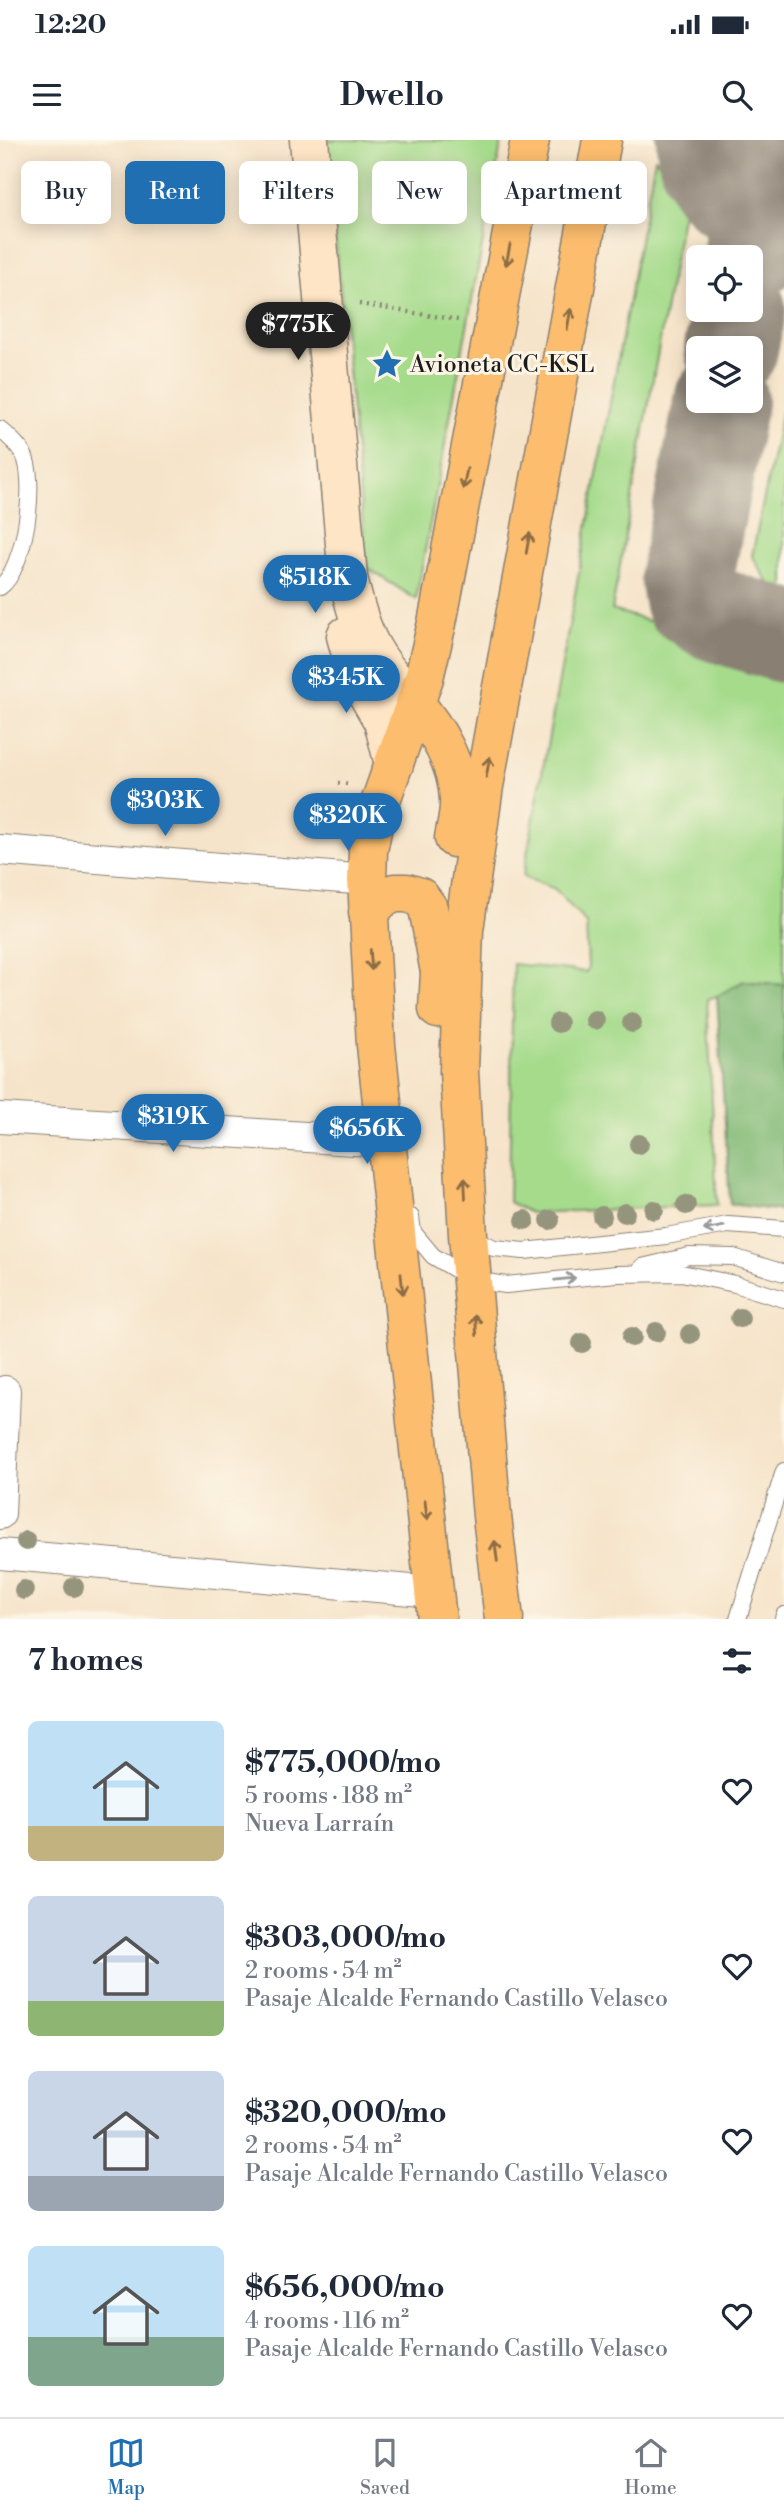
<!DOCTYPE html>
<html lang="en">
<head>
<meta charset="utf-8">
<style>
  body { margin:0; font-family:"Libre Bodoni",serif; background:#f2f2f3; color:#1f2937; height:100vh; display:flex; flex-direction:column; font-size:26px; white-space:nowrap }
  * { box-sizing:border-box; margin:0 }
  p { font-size:23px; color:#747a83 }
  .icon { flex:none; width:38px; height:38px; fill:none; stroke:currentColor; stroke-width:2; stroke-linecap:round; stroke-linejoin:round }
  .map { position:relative; height:1479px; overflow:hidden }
  .sheet { display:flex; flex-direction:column; background:#fff; flex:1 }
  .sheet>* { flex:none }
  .top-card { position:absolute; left:21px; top:21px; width:742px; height:63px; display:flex; gap:14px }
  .controls { position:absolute; left:686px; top:105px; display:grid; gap:14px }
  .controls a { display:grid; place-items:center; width:77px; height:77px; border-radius:10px; background:#fff; box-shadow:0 4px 18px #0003; font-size:35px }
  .price { position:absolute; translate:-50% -60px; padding:0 16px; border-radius:24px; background:#1f6fb2; color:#fff; font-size:23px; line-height:46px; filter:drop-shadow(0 2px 4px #0008) }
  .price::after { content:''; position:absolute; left:50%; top:42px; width:21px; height:16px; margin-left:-10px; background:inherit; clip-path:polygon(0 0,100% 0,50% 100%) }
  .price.selected { background:#222; color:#fff }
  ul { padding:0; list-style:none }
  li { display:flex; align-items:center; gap:21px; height:175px; padding:0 28px }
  li span { display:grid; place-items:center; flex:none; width:196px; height:140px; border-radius:10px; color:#555 }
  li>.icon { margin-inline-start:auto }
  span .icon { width:84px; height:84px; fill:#fffc; stroke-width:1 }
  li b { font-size:30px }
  h2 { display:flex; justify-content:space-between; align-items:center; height:84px; padding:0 28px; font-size:30px }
  .pill { padding:0 24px; border-radius:10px; background:#fff; box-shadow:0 4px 18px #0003; font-size:24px; line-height:63px }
  .pill.selected { background:#1f6fb2; color:#fff }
  .status { display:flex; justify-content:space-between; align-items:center; height:49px; padding:0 35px; background:#fff; direction:ltr }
  .status svg { height:19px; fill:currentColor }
  header { display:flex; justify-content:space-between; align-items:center; height:91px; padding:0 28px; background:#fff; font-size:32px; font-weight:700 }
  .menu { display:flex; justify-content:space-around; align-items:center; height:98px; border-top:2px solid #e0e1e3; background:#fff; font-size:19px; color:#747a83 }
  .menu a { display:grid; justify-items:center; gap:4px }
  .menu .selected { color:#1f6fb2 }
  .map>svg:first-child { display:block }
  .green { fill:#a6db8c; stroke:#617c54; stroke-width:2 }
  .forest { fill:#84bb78; stroke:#506c4a; stroke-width:2 }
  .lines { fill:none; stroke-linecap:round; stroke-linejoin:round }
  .taxiway { stroke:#898073; stroke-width:94 }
  .runway { stroke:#898073; stroke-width:234 }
  .lane-casing { stroke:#898073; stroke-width:18 }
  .street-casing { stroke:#898073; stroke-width:32 }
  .secondary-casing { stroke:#898073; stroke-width:41 }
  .primary-casing { stroke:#898073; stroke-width:41 }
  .path { stroke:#898073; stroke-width:4.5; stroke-dasharray:2 5; stroke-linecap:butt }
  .lane { stroke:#fff; stroke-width:16 }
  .street { stroke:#fff; stroke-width:30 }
  .secondary { stroke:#fee5c5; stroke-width:38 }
  .primary { stroke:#fcbd6e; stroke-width:38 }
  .tree { fill:#95957d }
  .oneway { stroke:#8c6c45 }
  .oneway2 { stroke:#999 }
  .labels { text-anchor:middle; stroke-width:6; stroke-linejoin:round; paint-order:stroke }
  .poi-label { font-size:23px; fill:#1c1c1c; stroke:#fcf5e5; text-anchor:start }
</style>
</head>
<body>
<div class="status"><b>12:20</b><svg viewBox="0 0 49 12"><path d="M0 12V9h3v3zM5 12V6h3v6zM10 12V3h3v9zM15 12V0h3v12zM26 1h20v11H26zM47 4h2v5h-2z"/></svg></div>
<header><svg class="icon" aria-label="menu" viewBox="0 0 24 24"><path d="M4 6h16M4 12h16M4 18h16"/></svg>Dwello<svg class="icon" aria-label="search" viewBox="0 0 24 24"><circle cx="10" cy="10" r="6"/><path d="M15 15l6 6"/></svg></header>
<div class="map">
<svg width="784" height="1479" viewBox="0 0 784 1479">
  <rect width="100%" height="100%" fill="#fcf5e5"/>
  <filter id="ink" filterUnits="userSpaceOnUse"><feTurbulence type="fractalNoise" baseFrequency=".0143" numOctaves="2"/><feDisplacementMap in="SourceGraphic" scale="14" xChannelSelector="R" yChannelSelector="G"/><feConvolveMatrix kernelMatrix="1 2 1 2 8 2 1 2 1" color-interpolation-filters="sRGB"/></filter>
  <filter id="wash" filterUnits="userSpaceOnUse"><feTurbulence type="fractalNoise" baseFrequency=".00686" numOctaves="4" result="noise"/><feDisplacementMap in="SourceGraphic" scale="28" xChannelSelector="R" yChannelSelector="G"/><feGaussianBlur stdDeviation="1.57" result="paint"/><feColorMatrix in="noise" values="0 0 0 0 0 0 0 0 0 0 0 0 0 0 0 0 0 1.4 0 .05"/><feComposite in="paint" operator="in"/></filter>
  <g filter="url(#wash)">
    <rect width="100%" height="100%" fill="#f6e4ca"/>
    <!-- green -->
    <g class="green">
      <path d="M 326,0 L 502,0 L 416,459 L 367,428 Z"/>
      <path d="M 655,18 L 686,54 L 612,470 L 784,522 L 784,845 L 744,841 L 717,856 L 707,859 L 717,1065 L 530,1073 L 509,1062 L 513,824 L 586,832 L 588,827 L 586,783 L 555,749 L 523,737 Z"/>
      <path d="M 784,261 L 784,453 L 773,450 L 752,416 Z"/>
    </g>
    <!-- forest -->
    <path class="forest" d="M 744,841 L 784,845 L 784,1071 L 730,1064 L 717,856 Z"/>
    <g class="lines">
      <!-- taxiway -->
      <g class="taxiway">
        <path d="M 749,117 L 773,0"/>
        <path d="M 731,208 L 739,170"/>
        <path d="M 721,261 L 687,435 L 691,459 L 714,474 L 784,496"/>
      </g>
      <!-- runway -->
      <path class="runway" d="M 773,0 L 784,4"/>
    </g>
  </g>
  <g filter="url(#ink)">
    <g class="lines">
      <!-- lane casing -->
      <g class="lane-casing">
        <g id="lane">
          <path d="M 0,289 C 7,295 18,305 23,313 C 38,339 25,430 0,447"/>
          <path d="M 411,1077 L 413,1092 L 433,1116 L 473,1140 L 506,1145 L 616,1134 L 681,1133 L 735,1144 L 784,1159"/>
          <path d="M 470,1096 L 494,1108 L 524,1111 L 666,1096 L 728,1085 L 784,1089"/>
          <path d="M 642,1127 L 689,1116 L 733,1117 L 784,1133"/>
          <path d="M 738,1479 L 784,1331"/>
          <path d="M 783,1479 L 784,1475"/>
        </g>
      </g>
      <!-- street casing -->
      <g class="street-casing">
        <g id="street">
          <path d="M 0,710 L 367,740"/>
          <path d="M 0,978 L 387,1002"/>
          <path d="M 0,1374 L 5,1251"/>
          <path d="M 0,1414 L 434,1452"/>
        </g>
      </g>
      <!-- secondary casing -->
      <g class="secondary-casing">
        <g id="secondary">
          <path d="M 309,0 L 348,438 C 362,499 373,518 415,564"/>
          <path d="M 346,496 L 357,536 L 383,581 L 394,624"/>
        </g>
      </g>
      <!-- primary casing -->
      <g class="primary-casing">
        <g id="primary">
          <path d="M 415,564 C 438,590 457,624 459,659 C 460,672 456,686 454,698"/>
          <path d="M 368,772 L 382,759 L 394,753 L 407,753 L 420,757 L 428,768 L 440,832 L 438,869"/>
          <path d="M 437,1479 L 376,905 L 367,740 L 368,711 L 374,680 L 424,538 L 437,483 L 530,0"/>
          <path d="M 504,1479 L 492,1376 L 468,1095 L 459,931 L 464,790 L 484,646 L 602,0"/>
        </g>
      </g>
      <!-- path -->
      <g class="path">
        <path d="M 359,164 L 458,180"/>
        <path d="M 338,643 L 348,644"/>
      </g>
      <!-- lane -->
      <use href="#lane" class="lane"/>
      <!-- street -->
      <use href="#street" class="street"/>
      <!-- secondary -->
      <use href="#secondary" class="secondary"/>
      <!-- primary -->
      <use href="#primary" class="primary"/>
    </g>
    <!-- trees -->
    <g class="tree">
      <circle cx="595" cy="880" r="10"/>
      <circle cx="558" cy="883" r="10"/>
      <circle cx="632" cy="883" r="10"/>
      <circle cx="639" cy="1004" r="10"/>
      <circle cx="686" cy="1065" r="10"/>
      <circle cx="654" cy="1070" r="10"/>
      <circle cx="625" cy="1073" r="10"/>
      <circle cx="602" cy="1076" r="10"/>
      <circle cx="525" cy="1080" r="10"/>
      <circle cx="550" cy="1080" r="10"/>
      <circle cx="740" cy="1178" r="10"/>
      <circle cx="656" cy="1192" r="10"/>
      <circle cx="690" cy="1194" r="10"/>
      <circle cx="632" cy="1197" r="10"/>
      <circle cx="582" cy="1203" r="10"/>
      <circle cx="26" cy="1401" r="10"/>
      <circle cx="74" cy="1447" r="10"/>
      <circle cx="24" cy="1450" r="10"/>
    </g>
    <!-- one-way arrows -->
    <defs><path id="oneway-shaft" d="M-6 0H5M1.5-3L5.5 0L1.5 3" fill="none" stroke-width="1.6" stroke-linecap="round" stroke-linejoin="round" transform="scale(1.75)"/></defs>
    <g class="oneway">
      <use href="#oneway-shaft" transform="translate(508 115) rotate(101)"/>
      <use href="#oneway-shaft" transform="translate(569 179) rotate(-80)"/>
      <use href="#oneway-shaft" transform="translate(465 339) rotate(101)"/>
      <use href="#oneway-shaft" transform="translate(528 403) rotate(-80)"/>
      <use href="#oneway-shaft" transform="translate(488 627) rotate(-80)"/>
      <use href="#oneway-shaft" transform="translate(371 820) rotate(86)"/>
      <use href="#oneway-shaft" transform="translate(465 1048) rotate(-93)"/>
      <use href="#oneway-shaft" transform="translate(402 1144) rotate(84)"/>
      <use href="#oneway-shaft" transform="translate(476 1185) rotate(-94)"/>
      <use href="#oneway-shaft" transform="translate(426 1370) rotate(84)"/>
      <use href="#oneway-shaft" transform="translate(496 1411) rotate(-97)"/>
    </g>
    <g class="oneway2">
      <use href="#oneway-shaft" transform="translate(714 1088) rotate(170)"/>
      <use href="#oneway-shaft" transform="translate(565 1139) rotate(-6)"/>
    </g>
  </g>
  <!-- icons -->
  <defs>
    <g id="sight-bare" transform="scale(2.415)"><path d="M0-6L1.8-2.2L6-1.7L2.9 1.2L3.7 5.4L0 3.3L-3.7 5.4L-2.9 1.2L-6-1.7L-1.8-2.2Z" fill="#1f6fb2" stroke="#fcf5e5" stroke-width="2.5" paint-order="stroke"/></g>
  </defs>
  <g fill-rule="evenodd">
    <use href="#sight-bare" x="387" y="224"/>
  </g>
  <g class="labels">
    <!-- poi labels -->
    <g class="poi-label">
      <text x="410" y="232">Avioneta CC-KSL</text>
    </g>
  </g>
</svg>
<div class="controls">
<a><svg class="icon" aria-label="locate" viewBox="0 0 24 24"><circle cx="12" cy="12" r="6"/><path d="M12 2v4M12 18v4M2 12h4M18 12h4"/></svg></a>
<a><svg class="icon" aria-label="layers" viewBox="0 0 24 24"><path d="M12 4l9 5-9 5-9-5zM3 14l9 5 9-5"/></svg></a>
</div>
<b class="price selected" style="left:298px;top:222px">$775K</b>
<b class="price" style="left:315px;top:475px">$518K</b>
<b class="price" style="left:346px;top:575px">$345K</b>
<b class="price" style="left:165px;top:698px">$303K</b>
<b class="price" style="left:348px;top:713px">$320K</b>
<b class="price" style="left:173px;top:1014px">$319K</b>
<b class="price" style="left:367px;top:1026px">$656K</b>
<div class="top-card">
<a class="pill">Buy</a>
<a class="pill selected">Rent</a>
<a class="pill">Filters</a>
<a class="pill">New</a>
<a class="pill">Apartment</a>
</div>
</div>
<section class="sheet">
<h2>7 homes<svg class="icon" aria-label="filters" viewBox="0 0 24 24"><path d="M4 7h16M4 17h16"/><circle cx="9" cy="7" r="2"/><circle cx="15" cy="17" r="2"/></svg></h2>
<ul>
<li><span style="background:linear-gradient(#bfe0f5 75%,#c2b280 0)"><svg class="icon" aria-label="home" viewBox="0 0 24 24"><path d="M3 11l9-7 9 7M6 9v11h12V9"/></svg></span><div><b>$775,000/mo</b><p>5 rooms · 188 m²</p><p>Nueva Larraín</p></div><svg class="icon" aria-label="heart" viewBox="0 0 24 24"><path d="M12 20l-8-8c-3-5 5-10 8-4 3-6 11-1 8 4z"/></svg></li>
<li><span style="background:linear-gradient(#c9d6e8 75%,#8fb573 0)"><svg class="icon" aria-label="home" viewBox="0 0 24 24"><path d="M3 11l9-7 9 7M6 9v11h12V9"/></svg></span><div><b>$303,000/mo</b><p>2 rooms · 54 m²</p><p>Pasaje Alcalde Fernando Castillo Velasco</p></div><svg class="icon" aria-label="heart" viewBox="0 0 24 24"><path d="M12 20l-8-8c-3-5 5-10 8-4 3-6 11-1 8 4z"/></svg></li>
<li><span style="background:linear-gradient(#c9d6e8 75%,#9aa5b1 0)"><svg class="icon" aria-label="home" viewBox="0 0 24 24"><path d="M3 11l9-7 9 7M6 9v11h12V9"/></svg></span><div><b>$320,000/mo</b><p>2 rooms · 54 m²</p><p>Pasaje Alcalde Fernando Castillo Velasco</p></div><svg class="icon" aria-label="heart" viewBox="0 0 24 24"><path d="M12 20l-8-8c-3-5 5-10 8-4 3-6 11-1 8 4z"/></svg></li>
<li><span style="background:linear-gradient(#bfe0f5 65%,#7fa58c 0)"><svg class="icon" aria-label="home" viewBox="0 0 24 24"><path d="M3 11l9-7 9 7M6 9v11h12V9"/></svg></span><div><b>$656,000/mo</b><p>4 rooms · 116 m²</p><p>Pasaje Alcalde Fernando Castillo Velasco</p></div><svg class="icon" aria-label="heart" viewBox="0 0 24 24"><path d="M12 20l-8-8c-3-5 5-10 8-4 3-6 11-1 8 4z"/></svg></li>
</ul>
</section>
<nav class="menu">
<a class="selected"><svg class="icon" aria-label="map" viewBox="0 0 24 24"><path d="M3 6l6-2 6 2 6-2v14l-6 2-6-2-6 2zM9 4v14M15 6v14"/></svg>Map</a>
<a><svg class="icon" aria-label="saved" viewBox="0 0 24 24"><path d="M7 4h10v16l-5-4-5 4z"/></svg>Saved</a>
<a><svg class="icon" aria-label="home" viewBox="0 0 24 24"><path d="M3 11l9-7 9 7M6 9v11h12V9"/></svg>Home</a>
</nav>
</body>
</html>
